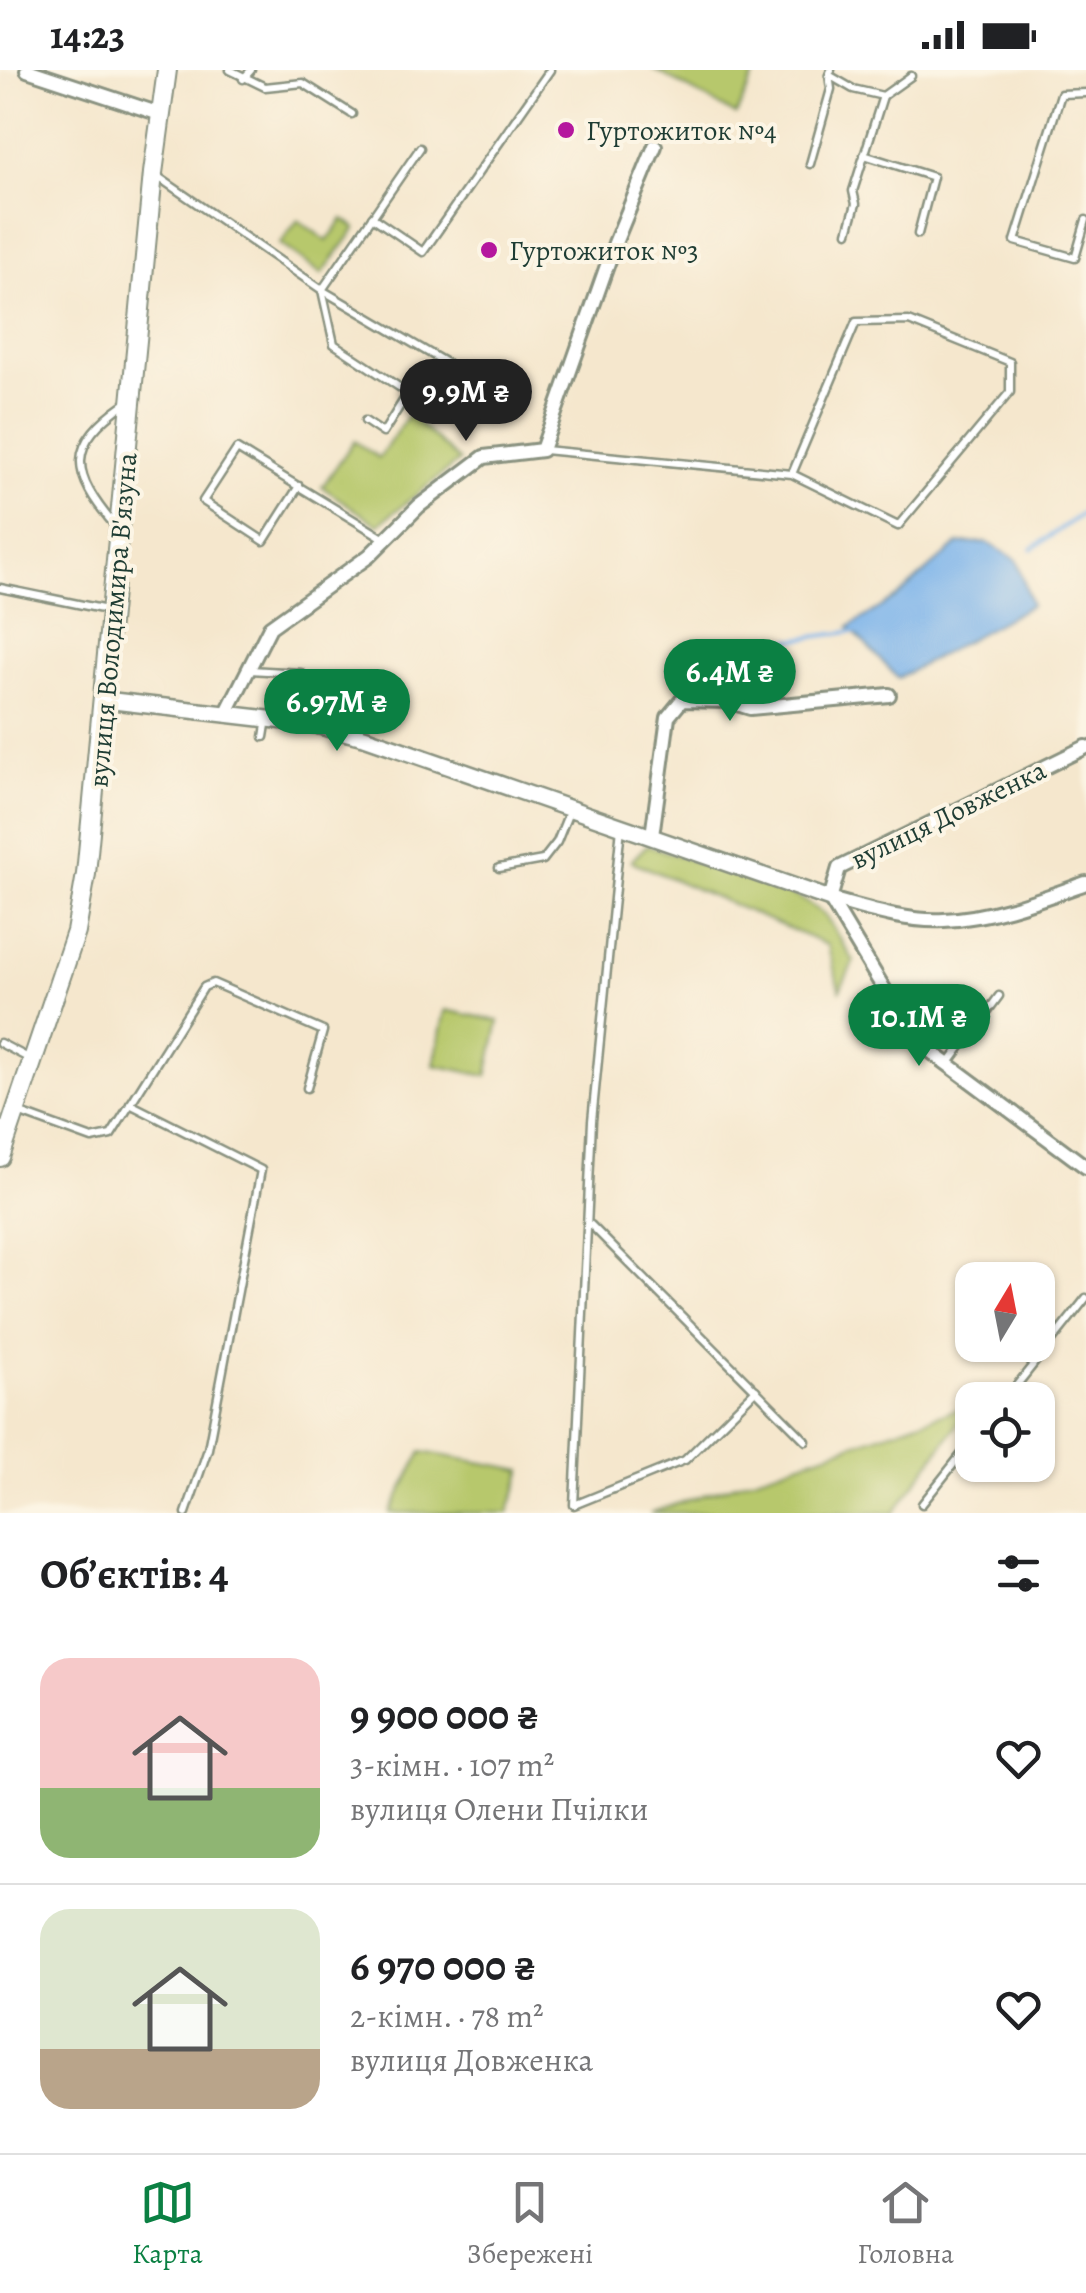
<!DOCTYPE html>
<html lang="uk">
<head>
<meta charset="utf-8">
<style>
  body { margin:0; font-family:Alegreya,serif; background:#f6f6f6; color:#202124; height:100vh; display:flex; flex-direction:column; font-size:38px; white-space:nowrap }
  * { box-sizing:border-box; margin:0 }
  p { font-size:32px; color:#757577 }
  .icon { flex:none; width:55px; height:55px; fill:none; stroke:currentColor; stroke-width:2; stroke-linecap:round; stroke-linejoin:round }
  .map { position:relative; height:1443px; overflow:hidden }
  .drawer { display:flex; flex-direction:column; background:#fff; flex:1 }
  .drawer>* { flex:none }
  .needle { width:65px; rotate:10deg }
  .controls { position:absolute; left:955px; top:1192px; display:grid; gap:20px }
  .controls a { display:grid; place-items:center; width:100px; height:100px; border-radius:20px; background:#fff; box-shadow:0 2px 8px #0004; font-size:50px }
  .price { position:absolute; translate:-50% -85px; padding:0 22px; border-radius:35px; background:#0b8043; color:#fff; font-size:32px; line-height:65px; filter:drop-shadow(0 2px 5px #0008) }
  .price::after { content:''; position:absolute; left:50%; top:60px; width:30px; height:22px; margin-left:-15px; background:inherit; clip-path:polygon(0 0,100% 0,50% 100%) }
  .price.selected { background:#222; color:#fff }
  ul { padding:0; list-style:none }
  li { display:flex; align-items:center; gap:30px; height:250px; padding:0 40px }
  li+li { border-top:2px solid #e0e0e0 }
  li span { display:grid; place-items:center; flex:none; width:280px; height:200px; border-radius:30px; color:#555 }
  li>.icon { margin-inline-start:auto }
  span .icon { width:120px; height:120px; fill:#fffc; stroke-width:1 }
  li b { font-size:42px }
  h2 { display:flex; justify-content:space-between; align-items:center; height:120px; padding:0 40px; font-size:42px }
  .status { display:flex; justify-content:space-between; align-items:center; height:70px; padding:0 50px; background:#fff; direction:ltr }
  .status svg { height:28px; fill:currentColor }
  .tabs { display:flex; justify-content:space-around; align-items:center; height:140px; border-top:2px solid #e0e0e0; background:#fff; font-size:28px; color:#757577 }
  .tabs a { display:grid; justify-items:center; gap:5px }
  .tabs .selected { color:#0b8043 }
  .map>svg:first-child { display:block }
  .green { fill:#b7c86c; stroke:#6b8250; stroke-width:2.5 }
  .water { fill:#7ab2ea; stroke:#4c788f; stroke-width:2.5 }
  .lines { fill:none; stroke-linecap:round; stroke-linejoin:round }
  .stream { stroke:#7ab2ea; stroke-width:4 }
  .service-casing { stroke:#8a9280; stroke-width:11 }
  .minor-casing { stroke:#8a9280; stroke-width:18 }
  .tertiary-casing { stroke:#8a9280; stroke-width:20 }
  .secondary-casing { stroke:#8a9280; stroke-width:22 }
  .service { stroke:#fff; stroke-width:6 }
  .minor { stroke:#fff; stroke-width:12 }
  .tertiary { stroke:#fff; stroke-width:15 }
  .secondary { stroke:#fff; stroke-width:18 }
  .poi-dot { fill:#b5179e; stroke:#fcf5e5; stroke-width:4 }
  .labels { text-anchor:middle; stroke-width:8; stroke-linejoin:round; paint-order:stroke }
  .poi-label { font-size:28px; fill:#1f3d34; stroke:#fcf5e5; text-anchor:start }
  .street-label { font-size:28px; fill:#1f3d34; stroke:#fcf5e5 }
</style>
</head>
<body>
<div class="status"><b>14:23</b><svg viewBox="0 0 49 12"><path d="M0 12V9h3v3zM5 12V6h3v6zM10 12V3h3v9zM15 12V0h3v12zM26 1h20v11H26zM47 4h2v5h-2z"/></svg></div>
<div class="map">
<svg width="1086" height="1443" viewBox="0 0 1086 1443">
  <rect width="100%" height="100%" fill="#fcf5e5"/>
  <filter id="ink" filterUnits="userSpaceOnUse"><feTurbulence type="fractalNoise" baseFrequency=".01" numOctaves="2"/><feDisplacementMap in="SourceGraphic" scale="20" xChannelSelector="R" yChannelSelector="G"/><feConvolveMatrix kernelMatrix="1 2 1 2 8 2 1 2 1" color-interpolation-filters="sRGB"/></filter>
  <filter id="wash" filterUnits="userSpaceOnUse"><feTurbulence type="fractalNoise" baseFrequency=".0048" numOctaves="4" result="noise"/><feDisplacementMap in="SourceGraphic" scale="40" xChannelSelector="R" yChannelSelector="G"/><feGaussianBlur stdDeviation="2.25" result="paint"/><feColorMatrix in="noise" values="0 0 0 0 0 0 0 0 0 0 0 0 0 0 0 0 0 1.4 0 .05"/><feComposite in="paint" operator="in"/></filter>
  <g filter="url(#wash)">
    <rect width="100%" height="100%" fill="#f5e7cd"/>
    <!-- green -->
    <g class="green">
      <path d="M 655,0 L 757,0 L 736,45 Z"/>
      <path d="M 298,150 L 327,171 L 343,149 L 356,158 L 322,204 L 280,174 Z"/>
      <path d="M 409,344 L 459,391 L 378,455 L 322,417 L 354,371 L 379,388 Z"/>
      <path d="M 647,775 L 798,827 L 824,844 L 854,891 L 840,920 L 827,875 L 631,791 Z"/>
      <path d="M 445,940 L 499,951 L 487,1006 L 434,995 Z"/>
      <path d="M 972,1334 L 894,1443 L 650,1443 Z"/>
      <path d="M 422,1382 L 523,1400 L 508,1443 L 390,1443 Z"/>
    </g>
    <!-- water -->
    <path class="water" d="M 986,472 L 1017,490 L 1031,535 L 898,608 L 849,557 L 897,527 L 958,474 Z"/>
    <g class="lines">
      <!-- stream -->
      <g class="stream">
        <path d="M 1032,479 L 1086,441"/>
        <path d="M 708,581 L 857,561"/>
      </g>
    </g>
  </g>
  <g filter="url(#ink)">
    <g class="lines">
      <!-- service casing -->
      <g class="service-casing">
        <g id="service">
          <path d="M 230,0 L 265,17 L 303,13 L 352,44"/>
          <path d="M 831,0 L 829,5 L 853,19 L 883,26 L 911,6"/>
          <path d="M 243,9 L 251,0"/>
          <path d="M 1086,23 L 1061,24 L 1015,171 L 1075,188 L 1086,150"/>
          <path d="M 864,85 L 933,107 L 918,164"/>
          <path d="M 810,94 L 831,19 L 829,5"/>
          <path d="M 154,104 L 322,220 L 494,321"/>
          <path d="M 372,147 L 423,182 L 550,0"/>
          <path d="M 848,162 L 856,134 L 853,121 L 883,26"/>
          <path d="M 365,351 L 383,363 L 408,323 L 334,274 L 322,220 L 420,78"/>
          <path d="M 544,380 L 792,404 L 856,252 L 909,251 L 1010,292 L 1010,322 L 898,456 L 792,404"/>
          <path d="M 299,416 L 264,471 L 203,431 L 237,379 L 385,469"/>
          <path d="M 116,457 C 70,403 65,375 127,332"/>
          <path d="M 0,518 L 107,540"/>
          <path d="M 250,600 L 301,603"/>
          <path d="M 264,667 L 267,649"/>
          <path d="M 621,757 L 592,1051 L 574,1435 L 685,1390 L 756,1320"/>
          <path d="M 499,798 L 543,790 L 557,772 L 569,742"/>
          <path d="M 0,973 L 32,990"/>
          <path d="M 949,993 L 999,926"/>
          <path d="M 130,1034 L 261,1100 L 208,1379 L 186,1443"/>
          <path d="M 18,1042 L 92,1069 L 111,1065 L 204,917 L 213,913 L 323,961 L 307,1018"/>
          <path d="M 591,1155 L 806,1371"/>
          <path d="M 1005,1330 L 1086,1228"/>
          <path d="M 922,1434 L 972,1371"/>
        </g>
      </g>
      <!-- minor casing -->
      <g class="minor-casing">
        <g id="minor">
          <path d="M 27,0 L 160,44"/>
          <path d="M 226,644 L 270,557 L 369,486 L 419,436 L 484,387 L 542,380 L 615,173 L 655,76"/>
          <path d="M 652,766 L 668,647 L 682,630 L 727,631 L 750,638 L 889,625"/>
          <path d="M 830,829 L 914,969 L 1086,1097"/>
          <path d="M 830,829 L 839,798 L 1086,677"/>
          <path d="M 830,829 C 867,839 905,852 944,850 C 992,848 1041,829 1086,813"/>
        </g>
      </g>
      <!-- tertiary casing -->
      <g class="tertiary-casing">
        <path id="tertiary" d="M 105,630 L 311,654 L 364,667 L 830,829"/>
      </g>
      <!-- secondary casing -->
      <g class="secondary-casing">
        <path id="secondary" d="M 0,1087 L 76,862 L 86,804 L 153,103 L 167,0"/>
      </g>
      <!-- service -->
      <use href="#service" class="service"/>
      <!-- minor -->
      <use href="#minor" class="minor"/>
      <!-- tertiary -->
      <use href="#tertiary" class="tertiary"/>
      <!-- secondary -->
      <use href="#secondary" class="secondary"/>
    </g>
  </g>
  <!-- markers -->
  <g class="poi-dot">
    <circle cx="566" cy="60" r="10"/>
    <circle cx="489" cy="180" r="10"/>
  </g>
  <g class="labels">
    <!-- poi labels -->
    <g class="poi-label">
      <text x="586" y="70">Гуртожиток №4</text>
      <text x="509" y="190">Гуртожиток №3</text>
    </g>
    <!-- street labels -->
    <g class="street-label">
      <text transform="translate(112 550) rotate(-85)" y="10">вулиця Володимира В'язуна</text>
      <text transform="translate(948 744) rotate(-26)" y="10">вулиця Довженка</text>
    </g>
  </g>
</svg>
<div class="controls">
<a><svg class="needle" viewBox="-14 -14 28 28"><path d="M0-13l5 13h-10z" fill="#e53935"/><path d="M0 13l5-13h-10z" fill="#757577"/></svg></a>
<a><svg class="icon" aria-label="locate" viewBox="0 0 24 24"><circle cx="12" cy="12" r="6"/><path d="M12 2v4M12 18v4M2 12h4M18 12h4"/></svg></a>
</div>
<b class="price selected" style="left:466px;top:374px">9.9M ₴</b>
<b class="price" style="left:730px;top:654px">6.4M ₴</b>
<b class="price" style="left:337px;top:684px">6.97M ₴</b>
<b class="price" style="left:919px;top:999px">10.1M ₴</b>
</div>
<section class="drawer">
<h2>Об’єктів: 4<svg class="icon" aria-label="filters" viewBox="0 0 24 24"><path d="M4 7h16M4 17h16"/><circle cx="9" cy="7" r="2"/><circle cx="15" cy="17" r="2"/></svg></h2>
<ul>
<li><span style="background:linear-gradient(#f6c9c9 65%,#8fb573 0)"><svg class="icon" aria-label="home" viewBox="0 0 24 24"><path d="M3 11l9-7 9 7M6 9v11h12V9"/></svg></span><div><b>9 900 000 ₴</b><p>3-кімн. · 107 m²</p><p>вулиця Олени Пчілки</p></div><svg class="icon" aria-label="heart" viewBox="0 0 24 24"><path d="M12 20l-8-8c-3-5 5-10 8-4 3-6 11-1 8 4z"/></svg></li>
<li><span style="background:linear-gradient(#dfe7d0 70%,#b9a48a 0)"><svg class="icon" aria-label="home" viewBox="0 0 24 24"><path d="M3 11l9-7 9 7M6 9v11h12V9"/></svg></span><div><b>6 970 000 ₴</b><p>2-кімн. · 78 m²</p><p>вулиця Довженка</p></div><svg class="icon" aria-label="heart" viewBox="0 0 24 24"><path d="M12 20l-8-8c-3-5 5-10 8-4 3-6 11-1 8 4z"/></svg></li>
</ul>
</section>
<nav class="tabs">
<a class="selected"><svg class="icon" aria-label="map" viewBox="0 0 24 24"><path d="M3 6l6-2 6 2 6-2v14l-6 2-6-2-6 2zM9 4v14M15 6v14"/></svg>Карта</a>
<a><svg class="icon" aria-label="saved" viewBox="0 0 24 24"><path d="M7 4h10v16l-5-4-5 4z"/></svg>Збережені</a>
<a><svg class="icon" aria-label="home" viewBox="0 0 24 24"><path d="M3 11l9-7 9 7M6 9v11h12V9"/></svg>Головна</a>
</nav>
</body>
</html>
